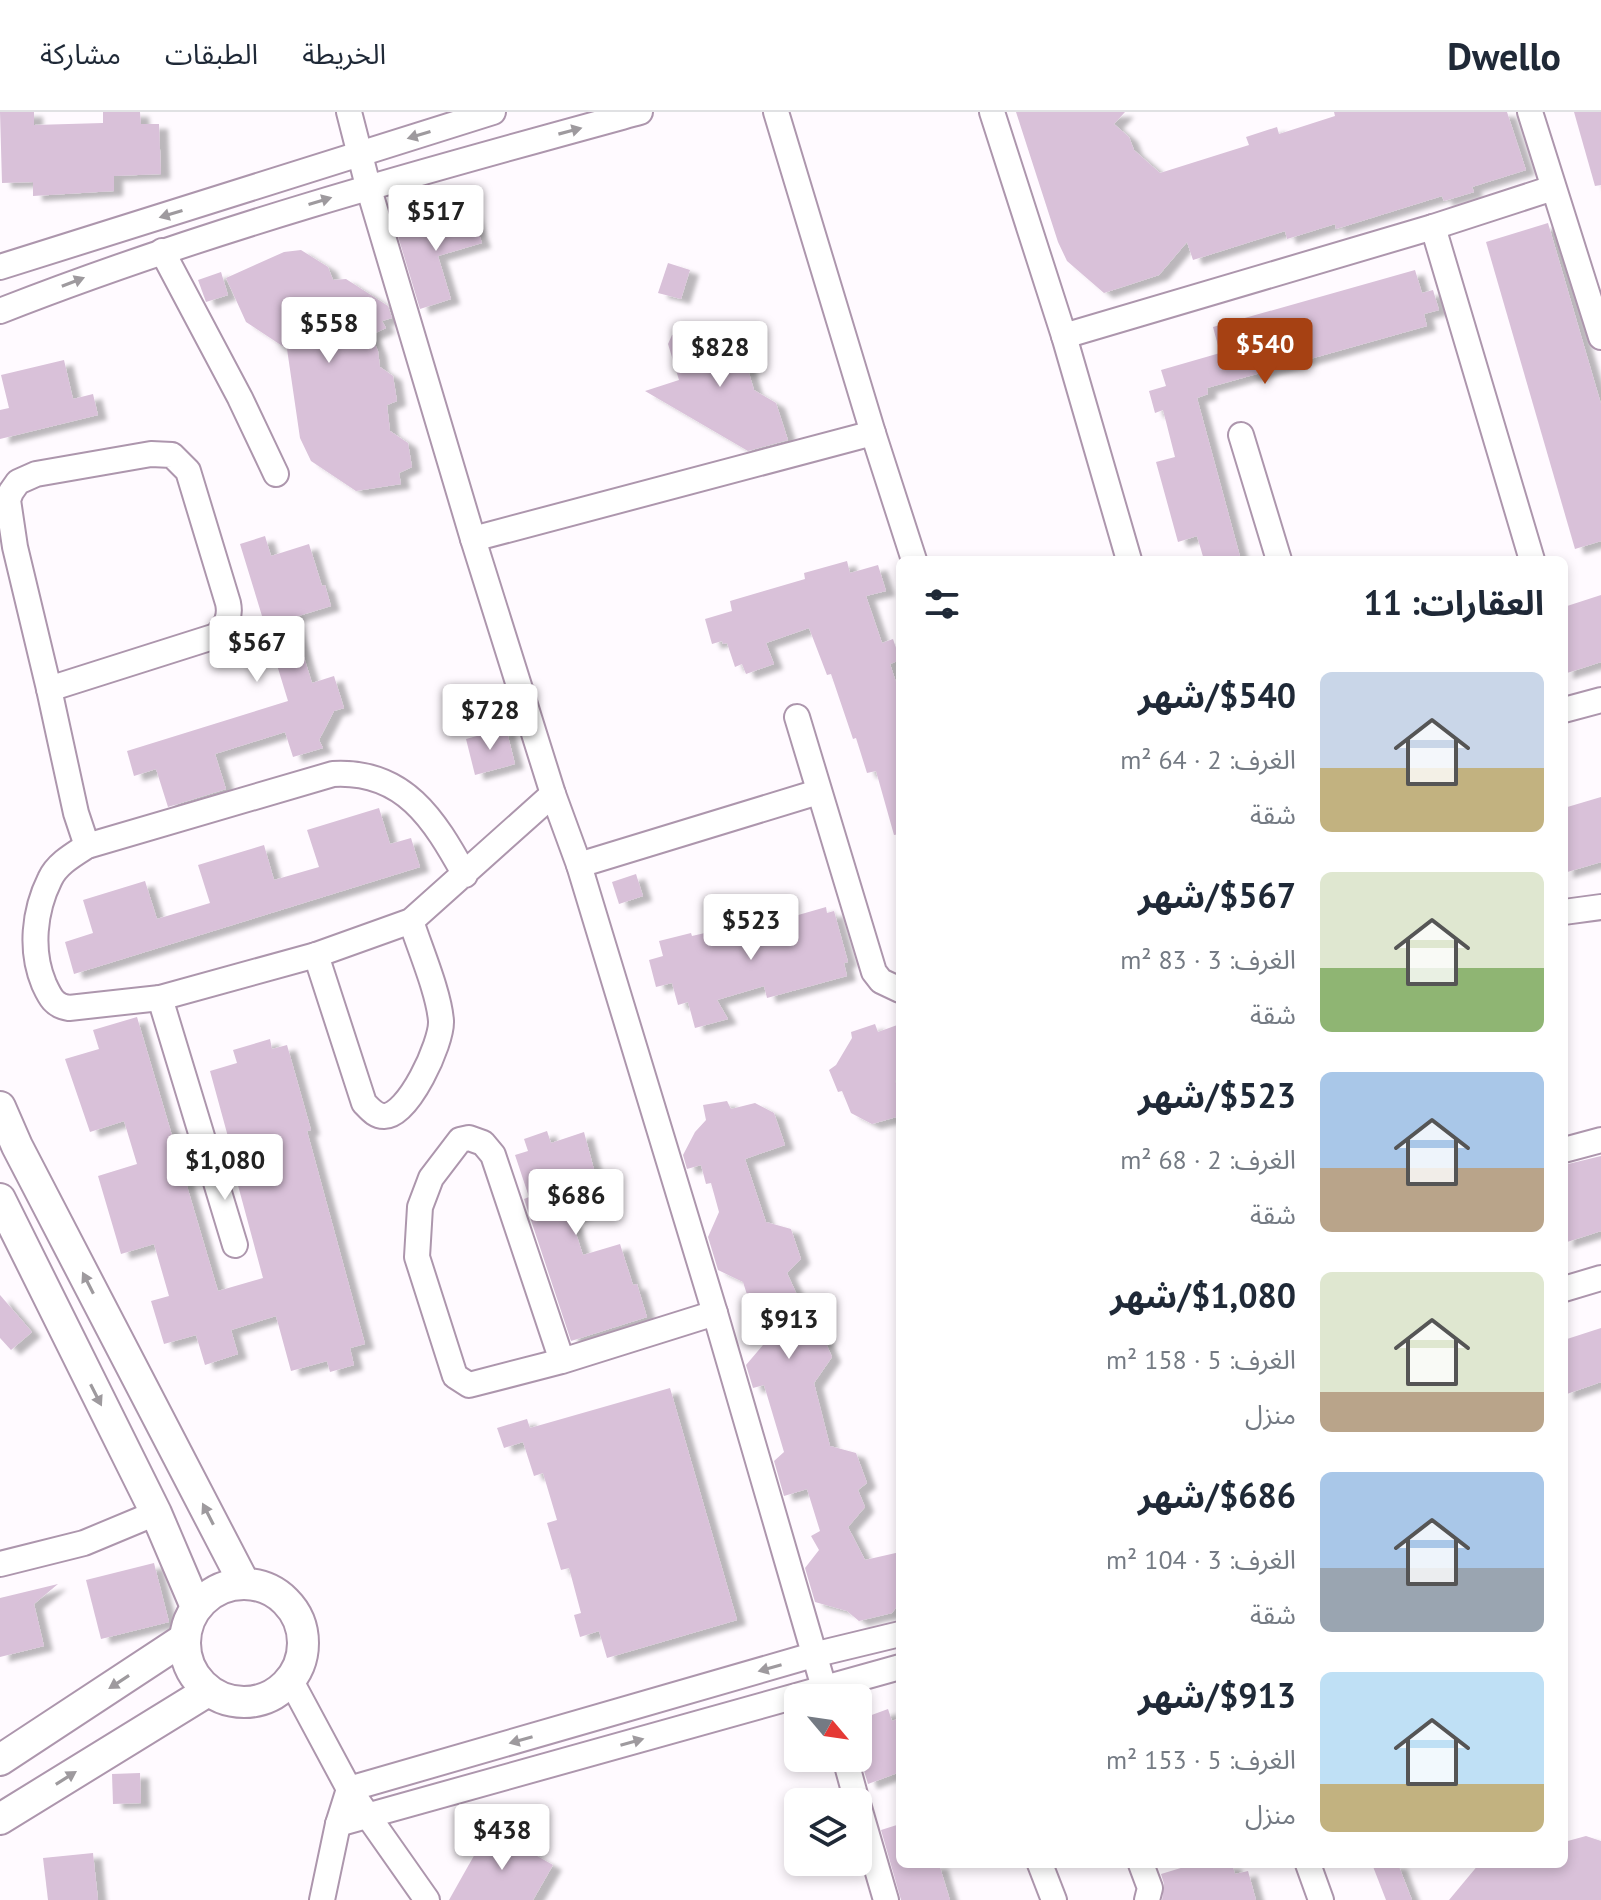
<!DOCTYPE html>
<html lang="ar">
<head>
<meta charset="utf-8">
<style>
  body { margin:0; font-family:"PT Sans","Noto Sans Arabic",sans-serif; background:#f6f6f7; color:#1f2937; direction:rtl; height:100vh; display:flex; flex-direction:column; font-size:30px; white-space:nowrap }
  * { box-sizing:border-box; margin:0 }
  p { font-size:26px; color:#747a83 }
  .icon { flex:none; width:44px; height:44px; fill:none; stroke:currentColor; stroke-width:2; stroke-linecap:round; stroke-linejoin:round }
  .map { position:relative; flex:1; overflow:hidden; direction:ltr }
  .details { position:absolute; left:896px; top:444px; width:672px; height:1312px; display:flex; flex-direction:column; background:#fff; border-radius:12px; box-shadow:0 4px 12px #0003; direction:rtl }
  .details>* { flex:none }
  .needle { width:52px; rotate:119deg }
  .tools { position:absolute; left:784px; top:1572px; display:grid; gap:16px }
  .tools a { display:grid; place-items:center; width:88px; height:88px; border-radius:12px; background:#fff; box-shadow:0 4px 12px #0003; font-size:40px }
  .price { position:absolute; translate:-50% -68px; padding:0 18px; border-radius:8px; background:#fff; color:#222; font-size:26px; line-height:52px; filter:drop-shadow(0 2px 4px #0008) }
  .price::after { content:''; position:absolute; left:50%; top:48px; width:24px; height:18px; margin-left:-12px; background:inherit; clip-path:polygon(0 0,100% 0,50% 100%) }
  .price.current { background:#a64113; color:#fff }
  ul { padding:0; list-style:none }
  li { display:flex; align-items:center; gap:24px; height:200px; padding:0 24px }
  li span { display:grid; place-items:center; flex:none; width:224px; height:160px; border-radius:12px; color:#555 }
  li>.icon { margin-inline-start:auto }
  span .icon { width:96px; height:96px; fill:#fffc; stroke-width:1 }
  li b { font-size:34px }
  h2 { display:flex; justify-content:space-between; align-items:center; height:96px; padding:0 24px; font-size:34px }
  header { display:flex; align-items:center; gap:48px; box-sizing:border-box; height:112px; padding:0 40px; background:#fff; border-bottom:2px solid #e0e1e3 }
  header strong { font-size:38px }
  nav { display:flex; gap:44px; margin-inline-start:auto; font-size:28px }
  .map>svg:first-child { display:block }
  .building { fill:#d9c1d9; filter:url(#shadow) }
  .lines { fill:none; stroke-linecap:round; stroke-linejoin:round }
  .minor-casing { stroke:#ad96ad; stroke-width:28 }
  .tertiary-casing { stroke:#ad96ad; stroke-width:34 }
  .minor { stroke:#fff; stroke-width:24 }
  .tertiary { stroke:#fff; stroke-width:30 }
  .oneway { fill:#9e9a9e }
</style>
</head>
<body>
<header>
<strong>Dwello</strong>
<nav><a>الخريطة</a><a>الطبقات</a><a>مشاركة</a></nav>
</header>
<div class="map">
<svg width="1601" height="1788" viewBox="0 0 1601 1788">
  <defs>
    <filter id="shadow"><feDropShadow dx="9" dy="5" stdDeviation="2" flood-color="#0004"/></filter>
  </defs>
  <rect width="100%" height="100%" fill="#fffaff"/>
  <!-- building -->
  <g class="building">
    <path d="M 0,0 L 34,0 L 34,13 L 103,11 L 103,0 L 140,0 L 141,12 L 159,12 L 161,62 L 114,64 L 114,79 L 33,84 L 33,70 L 2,71 Z"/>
    <path d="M 1016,0 L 1125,0 L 1114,12 L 1129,25 L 1134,38 L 1160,61 L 1249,33 L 1246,25 L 1277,15 L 1279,22 L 1335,4 L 1334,0 L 1507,0 L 1526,58 L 1472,75 L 1474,80 L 1444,89 L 1442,84 L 1336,117 L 1335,112 L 1287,127 L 1285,119 L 1193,148 L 1187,130 L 1159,163 L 1104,181 L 1067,149 L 1058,130 Z"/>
    <path d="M 1574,0 L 1601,0 L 1601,73 L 1595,74 Z"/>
    <path d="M 471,97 L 482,131 L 438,144 L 451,187 L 420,197 L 397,121 Z"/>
    <path d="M 1548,111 L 1601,292 L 1601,429 L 1575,437 L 1486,130 Z"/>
    <path d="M 301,138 L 328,155 L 333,168 L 346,167 L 388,194 L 392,206 L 382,209 L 386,216 L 371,223 L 378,239 L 380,255 L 393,264 L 397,289 L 387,293 L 390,319 L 408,331 L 412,355 L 399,361 L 401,372 L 356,379 L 311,349 L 300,326 L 287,237 L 246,210 L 226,166 L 284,140 Z"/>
    <path d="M 668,151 L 690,158 L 681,187 L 658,181 Z"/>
    <path d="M 1415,158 L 1422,181 L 1433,178 L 1439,198 L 1424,202 L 1427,214 L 1207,276 L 1208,282 L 1197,286 L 1241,448 L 1204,448 L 1197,424 L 1178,430 L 1156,350 L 1175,345 L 1163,298 L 1155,301 L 1149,279 L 1166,274 L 1161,258 L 1220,241 L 1213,215 Z"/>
    <path d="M 221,160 L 228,183 L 206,190 L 198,168 Z"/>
    <path d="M 711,211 L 739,227 L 754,278 L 776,291 L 788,328 L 748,339 L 645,279 L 679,268 L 668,232 L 672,223 Z"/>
    <path d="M 64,248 L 73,287 L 93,282 L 98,303 L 0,327 L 0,298 L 9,296 L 1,263 Z"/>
    <path d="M 265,424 L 271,444 L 309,432 L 322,474 L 325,473 L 331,494 L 292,506 L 312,571 L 334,564 L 344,596 L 334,599 L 319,628 L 323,636 L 293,645 L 285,620 L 215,642 L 226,677 L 168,695 L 156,657 L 134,664 L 127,639 L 288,589 L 240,432 Z"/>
    <path d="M 847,449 L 850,461 L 878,453 L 886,479 L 866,484 L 882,531 L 893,527 L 900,548 L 890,552 L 900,582 L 900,722 L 894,723 L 876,659 L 867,661 L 856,626 L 853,627 L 831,562 L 827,563 L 809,516 L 766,531 L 774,552 L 746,562 L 742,552 L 735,555 L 727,531 L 723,532 L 722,529 L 712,532 L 705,507 L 732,499 L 730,489 L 805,467 L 804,461 Z"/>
    <path d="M 1601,483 L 1601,550 L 1564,562 L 1564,495 Z"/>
    <path d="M 506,616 L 515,652 L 475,663 L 466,627 Z"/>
    <path d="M 1601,685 L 1601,750 L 1564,761 L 1564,696 Z"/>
    <path d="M 379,696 L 390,732 L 411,726 L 420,755 L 74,862 L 65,830 L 93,821 L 83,788 L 145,769 L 157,807 L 210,791 L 198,753 L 264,733 L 274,768 L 319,755 L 307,718 Z"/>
    <path d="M 636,762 L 643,784 L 619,792 L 612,770 Z"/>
    <path d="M 826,795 L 827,801 L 834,799 L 848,850 L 844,851 L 847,864 L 767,886 L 764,874 L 717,888 L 728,907 L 695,916 L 688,890 L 678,893 L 672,871 L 656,875 L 649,848 L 663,844 L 659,829 L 691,821 L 692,824 L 722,817 L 723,819 L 759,809 L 760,814 Z"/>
    <path d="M 137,905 L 218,1179 L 263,1166 L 236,1066 L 239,1065 L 210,959 L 237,951 L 233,938 L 270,927 L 272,937 L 287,933 L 311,1018 L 307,1019 L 365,1232 L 350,1236 L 354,1253 L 330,1260 L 327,1249 L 291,1259 L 276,1204 L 231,1218 L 238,1242 L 205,1253 L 196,1223 L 164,1232 L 151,1189 L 169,1184 L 154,1132 L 121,1142 L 98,1064 L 137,1052 L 124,1009 L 90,1020 L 65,947 L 99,937 L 93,918 Z"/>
    <path d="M 875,912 L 878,920 L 900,912 L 900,967 L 895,968 L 900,985 L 900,1004 L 872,1012 L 851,1001 L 842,979 L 838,980 L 829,958 L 836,953 L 852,926 L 851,920 Z"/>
    <path d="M 727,989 L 731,997 L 755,991 L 774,1001 L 785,1033 L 745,1047 L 766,1110 L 791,1117 L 801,1147 L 787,1161 L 813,1218 L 819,1215 L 832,1245 L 814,1271 L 830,1334 L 856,1341 L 867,1371 L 858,1378 L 865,1395 L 848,1415 L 865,1448 L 900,1440 L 900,1490 L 892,1501 L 859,1509 L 847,1499 L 815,1490 L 805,1456 L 819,1438 L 811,1424 L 820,1419 L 807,1377 L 784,1384 L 774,1349 L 784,1340 L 764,1273 L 753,1276 L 746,1253 L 763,1233 L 743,1170 L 718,1158 L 708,1125 L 719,1100 L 711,1071 L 706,1072 L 701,1053 L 687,1057 L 683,1043 L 695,1020 L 706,1008 L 703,993 Z"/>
    <path d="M 547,1019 L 551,1031 L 584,1020 L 604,1095 L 571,1106 L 583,1143 L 620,1132 L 633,1173 L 637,1172 L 647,1205 L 571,1229 L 524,1087 L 529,1085 L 515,1043 L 528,1039 L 524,1027 Z"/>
    <path d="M 1601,1044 L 1601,1119 L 1564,1131 L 1564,1053 Z"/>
    <path d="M 0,1183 L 32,1220 L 11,1238 L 0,1226 Z"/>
    <path d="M 1601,1216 L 1601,1270 L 1564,1283 L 1564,1228 Z"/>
    <path d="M 670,1276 L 737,1508 L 607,1546 L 599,1519 L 580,1525 L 574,1503 L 581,1501 L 569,1456 L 561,1458 L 547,1411 L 557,1408 L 543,1361 L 534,1364 L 523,1330 L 504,1336 L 497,1316 L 527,1307 L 530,1316 Z"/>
    <path d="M 154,1451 L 169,1510 L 101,1527 L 86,1468 Z"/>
    <path d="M 58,1472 L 34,1492 L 44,1534 L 0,1545 L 0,1486 Z"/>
    <path d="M 888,1597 L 892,1609 L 900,1606 L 900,1660 L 868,1672 L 858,1639 L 858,1608 Z"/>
    <path d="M 140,1661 L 141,1691 L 113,1692 L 112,1662 Z"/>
    <path d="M 900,1712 L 900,1752 L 939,1752 L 950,1788 L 901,1788 L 881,1718 Z"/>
    <path d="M 489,1717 L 553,1753 L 533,1788 L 449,1788 Z"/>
    <path d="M 1586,1724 L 1601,1729 L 1601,1788 L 1449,1788 L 1479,1752 L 1564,1752 L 1564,1730 Z"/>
    <path d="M 93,1741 L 98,1788 L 48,1788 L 43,1746 Z"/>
    <path d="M 1194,1752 L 1232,1752 L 1235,1762 L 1248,1759 L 1256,1788 L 1162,1788 L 1164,1772 L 1161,1762 Z"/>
    <path d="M 1372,1752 L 1398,1752 L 1412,1788 L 1386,1788 Z"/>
  </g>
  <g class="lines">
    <!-- minor casing -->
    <g class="minor-casing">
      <g id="minor">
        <path d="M 349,0 L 368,74 L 473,427 L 553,682 L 579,753 L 715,1201 L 827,1586"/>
        <path d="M 776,0 L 873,321"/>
        <path d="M 992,0 L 1064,224 L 1129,448"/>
        <path d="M 1530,0 L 1601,225"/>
        <path d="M 1433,115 L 1532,448"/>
        <path d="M 162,139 L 240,286 L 276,362"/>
        <path d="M 0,155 L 493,0"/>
        <path d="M 0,199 C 209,117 424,59 640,0"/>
        <path d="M 1064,224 L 1433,115 L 1553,76"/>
        <path d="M 1241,323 L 1279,448"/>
        <path d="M 151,342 L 172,343 L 188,359 L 228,491 C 231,505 226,514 216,524 L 49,577 L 15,435 L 8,388 L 11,380 L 18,370 L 36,362 Z"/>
        <path d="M 473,427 L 873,321 L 914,448"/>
        <path d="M 49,577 L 76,701 L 87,734"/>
        <path d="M 1564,598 L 1601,588"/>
        <path d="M 797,605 L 874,860 L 881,869 L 900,878"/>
        <path d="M 579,753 L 818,680"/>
        <path d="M 465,763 C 434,707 404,658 333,662 L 87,734 C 73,743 57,752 50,767 C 34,799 30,839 44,872 C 50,885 54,894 69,896 L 160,886 L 316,843 L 411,809 L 553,682"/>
        <path d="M 1564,800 L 1601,795"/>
        <path d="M 316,843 L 364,991 C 370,997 375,1004 384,1004 C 408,1005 442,931 441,909 C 439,881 420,837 411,809"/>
        <path d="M 160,886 L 235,1133"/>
        <path d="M 1564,1038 L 1601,1028"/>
        <path d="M 1564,1177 L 1601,1166"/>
        <path d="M 562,1249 L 493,1043 L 483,1031 L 469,1026 L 460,1028 L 431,1066 L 420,1095 L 417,1145 L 455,1264 L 469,1273 L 562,1249 L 715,1201"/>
        <path d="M 0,1452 L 84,1431 L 156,1401"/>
        <path d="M 291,1569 L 349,1677 L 427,1788"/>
        <path d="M 845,1646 L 857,1690"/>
        <path d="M 858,1692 L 886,1788"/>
        <path d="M 338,1712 L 900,1555"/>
        <path d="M 1040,1752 L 1054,1788"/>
        <path d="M 1141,1752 L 1150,1776 L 1147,1788"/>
        <path d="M 1308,1752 L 1321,1788"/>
        <path d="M 322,1788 L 338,1712 L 349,1677 L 813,1543 L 900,1522"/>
      </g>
    </g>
    <!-- tertiary casing -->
    <g class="tertiary-casing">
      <g id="tertiary">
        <path d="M 0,995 L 17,1034 L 244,1471"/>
        <path d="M 0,1087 L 156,1401 L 196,1495"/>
        <circle cx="244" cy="1531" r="59"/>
        <path d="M 0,1648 L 184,1527"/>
        <path d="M 0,1707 L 208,1579"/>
      </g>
    </g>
    <!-- minor -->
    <use href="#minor" class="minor"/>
    <!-- tertiary -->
    <use href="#tertiary" class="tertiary"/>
  </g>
  <!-- one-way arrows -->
  <defs><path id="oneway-solid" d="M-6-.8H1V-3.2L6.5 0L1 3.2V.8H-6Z" transform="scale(2)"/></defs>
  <g class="oneway">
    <use href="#oneway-solid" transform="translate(570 19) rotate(-15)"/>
    <use href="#oneway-solid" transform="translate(419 23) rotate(163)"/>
    <use href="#oneway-solid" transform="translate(320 89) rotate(-17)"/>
    <use href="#oneway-solid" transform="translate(171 102) rotate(163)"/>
    <use href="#oneway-solid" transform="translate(73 170) rotate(-21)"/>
    <use href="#oneway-solid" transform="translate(88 1171) rotate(-117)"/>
    <use href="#oneway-solid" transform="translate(96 1283) rotate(63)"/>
    <use href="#oneway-solid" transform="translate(208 1402) rotate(-117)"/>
    <use href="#oneway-solid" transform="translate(770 1556) rotate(164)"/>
    <use href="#oneway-solid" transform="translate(119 1570) rotate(147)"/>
    <use href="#oneway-solid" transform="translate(521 1628) rotate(164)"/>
    <use href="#oneway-solid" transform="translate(632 1630) rotate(-16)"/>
    <use href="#oneway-solid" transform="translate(66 1666) rotate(-32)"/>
  </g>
</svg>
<div class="tools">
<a><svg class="needle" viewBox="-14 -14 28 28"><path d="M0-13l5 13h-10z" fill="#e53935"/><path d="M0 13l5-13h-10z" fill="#747a83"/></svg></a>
<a><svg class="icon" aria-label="layers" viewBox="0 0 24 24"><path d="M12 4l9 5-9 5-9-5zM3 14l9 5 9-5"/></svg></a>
</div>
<b class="price" style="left:436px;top:141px">$517</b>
<b class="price" style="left:329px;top:253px">$558</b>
<b class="price current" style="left:1265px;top:274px">$540</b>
<b class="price" style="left:720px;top:277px">$828</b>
<b class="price" style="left:257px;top:572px">$567</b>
<b class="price" style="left:490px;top:640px">$728</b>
<b class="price" style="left:751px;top:850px">$523</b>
<b class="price" style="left:225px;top:1090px">$1,080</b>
<b class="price" style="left:576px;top:1125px">$686</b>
<b class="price" style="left:789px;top:1249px">$913</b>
<b class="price" style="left:502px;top:1760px">$438</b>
<section class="details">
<h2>العقارات: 11<svg class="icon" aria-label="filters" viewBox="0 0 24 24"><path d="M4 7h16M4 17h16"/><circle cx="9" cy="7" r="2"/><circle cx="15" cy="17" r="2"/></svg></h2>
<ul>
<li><span style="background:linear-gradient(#c9d6e8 60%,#c2b280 0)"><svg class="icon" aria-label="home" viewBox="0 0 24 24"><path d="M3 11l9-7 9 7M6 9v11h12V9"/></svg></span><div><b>$540/شهر</b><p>الغرف: 2 · 64 m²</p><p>شقة</p></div></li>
<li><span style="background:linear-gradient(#dfe7d0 60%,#8fb573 0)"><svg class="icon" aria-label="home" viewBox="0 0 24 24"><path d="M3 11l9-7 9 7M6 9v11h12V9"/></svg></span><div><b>$567/شهر</b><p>الغرف: 3 · 83 m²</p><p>شقة</p></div></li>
<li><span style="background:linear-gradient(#a9c7e8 60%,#b9a48a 0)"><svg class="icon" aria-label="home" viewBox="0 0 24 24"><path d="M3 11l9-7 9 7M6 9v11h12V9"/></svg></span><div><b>$523/شهر</b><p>الغرف: 2 · 68 m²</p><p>شقة</p></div></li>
<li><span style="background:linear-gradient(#dfe7d0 75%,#b9a48a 0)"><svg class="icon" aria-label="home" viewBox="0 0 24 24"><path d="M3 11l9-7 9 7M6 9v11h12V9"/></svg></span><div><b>$1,080/شهر</b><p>الغرف: 5 · 158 m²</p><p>منزل</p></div></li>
<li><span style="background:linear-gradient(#a9c7e8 60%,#9aa5b1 0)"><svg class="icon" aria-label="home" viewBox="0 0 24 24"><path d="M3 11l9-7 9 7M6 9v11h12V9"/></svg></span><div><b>$686/شهر</b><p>الغرف: 3 · 104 m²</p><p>شقة</p></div></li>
<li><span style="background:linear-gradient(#bfe0f5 70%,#c2b280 0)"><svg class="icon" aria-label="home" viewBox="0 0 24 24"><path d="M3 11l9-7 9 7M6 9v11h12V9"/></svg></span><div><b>$913/شهر</b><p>الغرف: 5 · 153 m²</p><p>منزل</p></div></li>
</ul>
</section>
</div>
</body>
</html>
